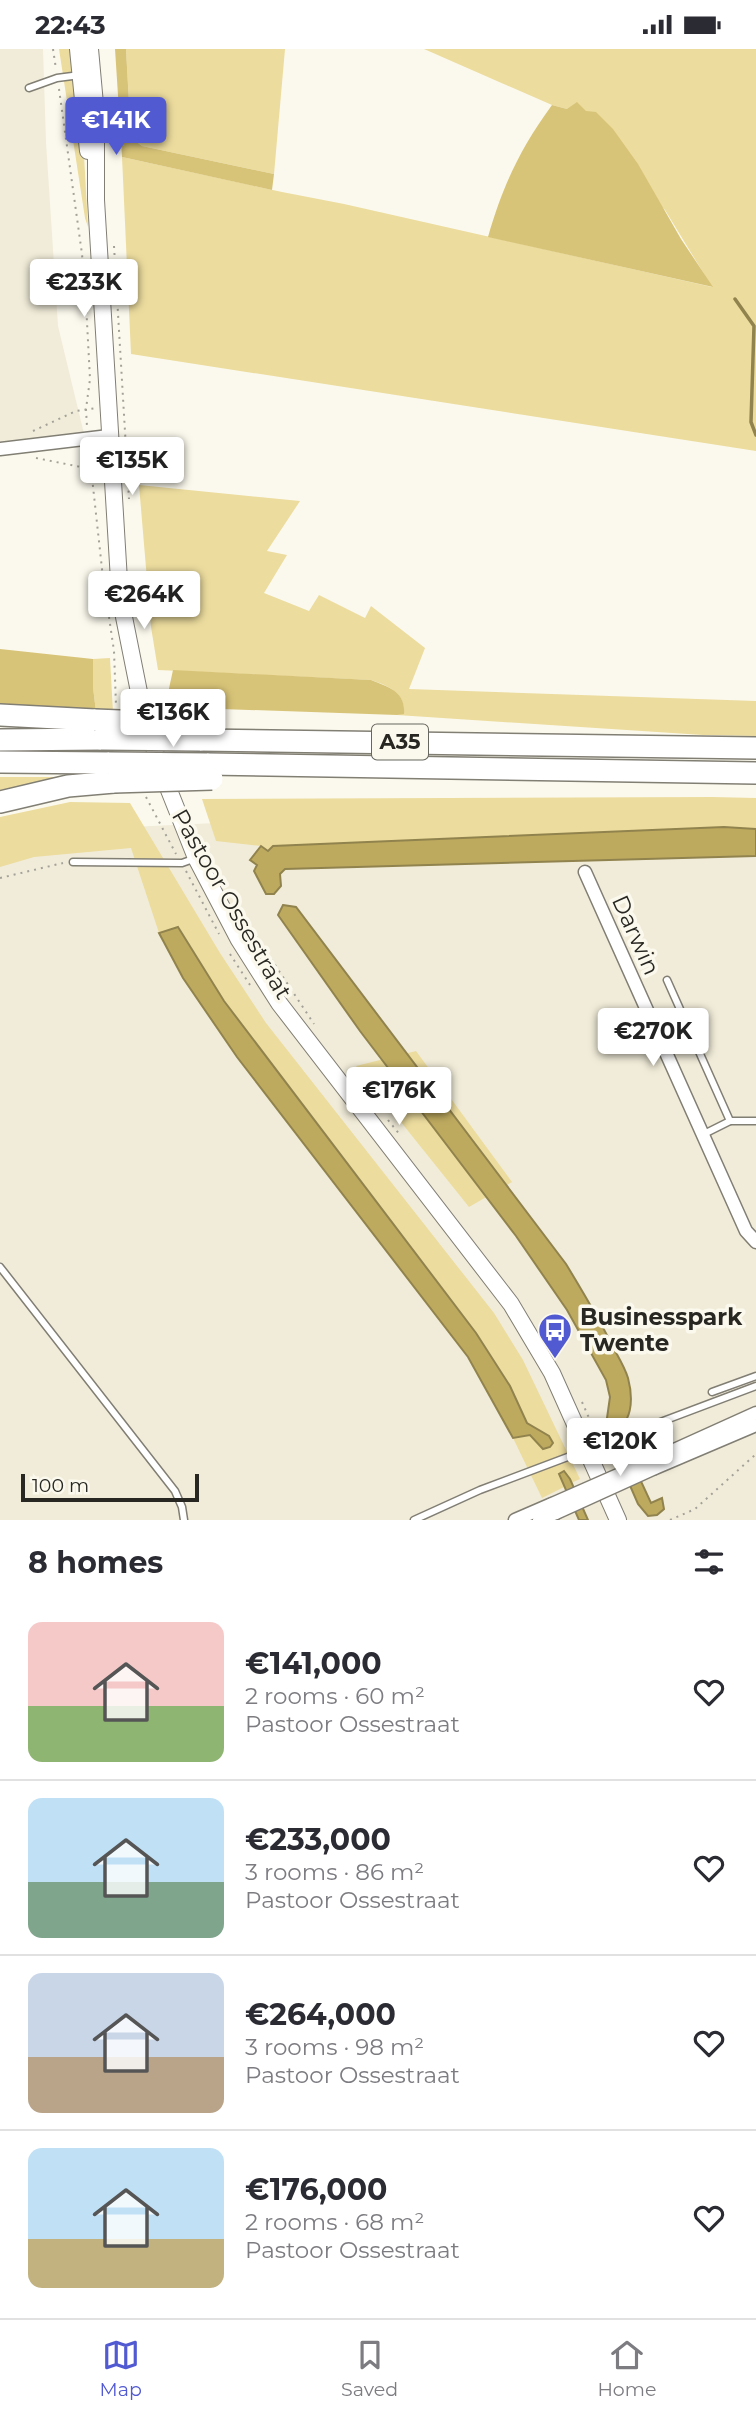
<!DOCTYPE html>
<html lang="en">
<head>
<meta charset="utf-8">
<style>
  body { margin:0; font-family:Montserrat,sans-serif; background:#f2f2f3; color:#2b2b33; height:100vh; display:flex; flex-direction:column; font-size:26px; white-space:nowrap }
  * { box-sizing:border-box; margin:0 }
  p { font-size:23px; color:#7c7c81 }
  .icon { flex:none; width:38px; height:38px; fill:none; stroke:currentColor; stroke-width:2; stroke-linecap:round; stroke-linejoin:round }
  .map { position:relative; height:1471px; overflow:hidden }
  .panel { display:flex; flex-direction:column; background:#fff; flex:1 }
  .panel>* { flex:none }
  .scale { position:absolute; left:21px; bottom:18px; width:178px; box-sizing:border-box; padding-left:7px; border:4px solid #282722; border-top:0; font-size:19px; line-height:24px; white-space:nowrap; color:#282722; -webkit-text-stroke:5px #fbf9ed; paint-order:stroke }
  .price { position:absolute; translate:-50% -60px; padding:0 16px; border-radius:7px; background:#fff; color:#222; font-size:23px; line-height:46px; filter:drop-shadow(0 2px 4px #0008) }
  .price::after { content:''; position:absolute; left:50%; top:42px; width:21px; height:16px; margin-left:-10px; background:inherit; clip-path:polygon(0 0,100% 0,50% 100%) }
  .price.selected { background:#525ad1; color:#fff }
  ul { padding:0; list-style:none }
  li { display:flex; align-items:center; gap:21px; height:175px; padding:0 28px }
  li+li { border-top:2px solid #e1e1e2 }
  li span { display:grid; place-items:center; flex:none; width:196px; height:140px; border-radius:14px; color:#555 }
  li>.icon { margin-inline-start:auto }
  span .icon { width:84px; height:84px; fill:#fffc; stroke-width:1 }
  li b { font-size:30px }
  h2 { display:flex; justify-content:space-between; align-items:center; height:84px; padding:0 28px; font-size:30px }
  .status { display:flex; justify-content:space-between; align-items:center; height:49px; padding:0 35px; background:#fff; direction:ltr }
  .status svg { height:19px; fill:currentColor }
  .tab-bar { display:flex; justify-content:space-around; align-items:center; height:98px; border-top:2px solid #e1e1e2; background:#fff; font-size:19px; color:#7c7c81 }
  .tab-bar a { display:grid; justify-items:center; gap:4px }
  .tab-bar .selected { color:#525ad1 }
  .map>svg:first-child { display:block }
  .built { fill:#f1ecd9 }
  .green { fill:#ecdc9e }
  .forest { fill:#d8c478 }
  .water { fill:#beaa5f; stroke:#91834d; stroke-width:2 }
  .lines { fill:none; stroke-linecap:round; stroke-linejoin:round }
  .stream { stroke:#91834d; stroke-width:3.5 }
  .lane-casing { stroke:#817e74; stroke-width:9 }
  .street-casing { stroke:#817e74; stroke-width:15 }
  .secondary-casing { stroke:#817e74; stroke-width:18 }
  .highway-casing { stroke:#817e74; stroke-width:24 }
  .path { stroke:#a3a198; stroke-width:2; stroke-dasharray:2 5; stroke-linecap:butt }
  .lane { stroke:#fff; stroke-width:6 }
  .street { stroke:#fff; stroke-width:12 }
  .secondary { stroke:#fff; stroke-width:16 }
  .highway { stroke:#fff; stroke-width:21 }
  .street-bridge-casing { stroke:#817e74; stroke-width:15; stroke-linecap:butt }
  .highway-bridge-casing { stroke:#817e74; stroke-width:24; stroke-linecap:butt }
  .street-bridge { stroke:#fff; stroke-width:12 }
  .highway-bridge { stroke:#fff; stroke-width:21 }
  .labels { text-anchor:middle; stroke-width:7; stroke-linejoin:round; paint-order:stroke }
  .shield { fill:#fbf9ed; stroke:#67665f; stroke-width:2 }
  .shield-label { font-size:21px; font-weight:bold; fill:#282722 }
  .street-label { font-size:23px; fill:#282722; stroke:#fbf9ed }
  .poi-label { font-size:23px; font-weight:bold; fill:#282722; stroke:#fbf9ed; text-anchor:start }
</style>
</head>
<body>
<div class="status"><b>22:43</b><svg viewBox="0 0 49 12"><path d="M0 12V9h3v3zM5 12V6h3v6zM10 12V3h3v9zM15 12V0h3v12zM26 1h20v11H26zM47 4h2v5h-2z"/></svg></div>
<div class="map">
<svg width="756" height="1471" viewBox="0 0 756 1471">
  <rect width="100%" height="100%" fill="#fbf9ed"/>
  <!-- built -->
  <g class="built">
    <path d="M 0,0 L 43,0 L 46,93 L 58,277 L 86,393 L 0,397 Z"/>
    <path d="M 216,774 L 756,774 L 756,1471 L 0,1471 L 0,799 L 65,781 Z"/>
  </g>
  <!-- green -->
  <g class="green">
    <path d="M 59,0 L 75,0 L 80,35 L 88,178 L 85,169 Z"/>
    <path d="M 126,0 L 285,0 L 274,125 L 142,97 L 134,91 L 130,72 Z"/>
    <path d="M 424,0 L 756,0 L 756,402 L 131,305 L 122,108 L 282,143 L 344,155 L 712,238 L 665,161 L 567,60 L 552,56 Z"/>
    <path d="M 139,436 L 300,452 L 267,502 L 287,506 L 264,544 L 309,562 L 319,546 L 365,569 L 371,557 L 425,599 L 409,640 L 756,652 L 756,687 L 703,686 L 397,666 L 404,664 C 405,643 388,637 371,631 L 158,621 L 151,578 Z"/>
    <path d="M 110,609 L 113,664 L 96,663 L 93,638 L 93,610 Z"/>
    <path d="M 0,728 L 61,728 L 60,730 L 0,741 Z"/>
    <path d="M 712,748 L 756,749 L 756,780 L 724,778 L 268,802 L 261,797 L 216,792 L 202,750 Z"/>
    <path d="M 70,753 L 130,754 L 220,904 L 266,974 L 494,1264 L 523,1311 L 580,1430 L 571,1434 L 564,1423 L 559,1425 L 564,1438 L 542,1449 L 513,1389 L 530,1386 L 549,1387 L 527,1374 L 510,1337 L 476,1284 L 224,952 L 179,878 L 159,884 L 131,799 L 34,808 L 0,818 L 0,768 Z"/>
    <path d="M 416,1002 L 512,1133 L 469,1158 L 356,1017 Z"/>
  </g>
  <!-- forest -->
  <g class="forest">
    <path d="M 115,0 L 126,0 L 130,72 L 134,91 L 142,97 L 274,125 L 272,141 L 122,108 Z"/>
    <path d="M 577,53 L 586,62 L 596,63 L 613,80 L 638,115 L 681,190 L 713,238 L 488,188 C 503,136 520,100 552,56 L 567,60 Z"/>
    <path d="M 0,600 L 93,610 L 93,638 L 96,663 L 0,656 Z"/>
    <path d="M 173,621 L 371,631 C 389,638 406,643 404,665 L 397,666 L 165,658 Z"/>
  </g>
  <!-- water -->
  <g class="water">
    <path d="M 724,778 L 756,780 L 756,807 L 285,820 L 280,825 L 281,837 L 274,845 L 266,845 L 254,822 L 257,816 L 250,811 L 261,797 L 268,802 L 273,797 Z"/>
    <path d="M 283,856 L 296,858 L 566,1215 C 583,1243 600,1271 614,1300 C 619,1309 625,1319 628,1329 C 633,1348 634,1379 609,1381 L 606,1376 L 610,1348 L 606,1331 L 567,1261 L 516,1187 L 360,982 L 278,866 Z"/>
    <path d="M 178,878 L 224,952 L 476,1284 L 510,1337 L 527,1374 L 549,1387 L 553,1394 L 550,1398 L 543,1400 L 530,1386 L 513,1389 L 468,1308 L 237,1008 L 183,929 L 159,884 Z"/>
    <path d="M 626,1400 L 651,1454 L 662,1449 L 664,1460 L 657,1466 L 648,1467 L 638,1455 L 618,1409 L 618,1404 Z"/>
    <path d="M 564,1422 L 570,1430 L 588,1471 L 579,1471 L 559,1425 Z"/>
  </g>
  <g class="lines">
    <!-- stream -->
    <path class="stream" d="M 735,250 L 754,277 L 751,373 L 756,386"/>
    <!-- lane casing -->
    <g class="lane-casing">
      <g id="lane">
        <path d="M 29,39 L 57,29 L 80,26"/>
        <path d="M 73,813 L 182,814 L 196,809"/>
        <path d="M 667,931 L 730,1072 L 756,1072"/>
        <path d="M 666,1001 L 693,989"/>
        <path d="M 702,1086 L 730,1072"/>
        <path d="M 0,1218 L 175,1442 L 182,1458 L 184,1471"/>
        <path d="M 712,1343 L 756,1327"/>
        <path d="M 414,1471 L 480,1441 L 756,1337"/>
      </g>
    </g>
    <!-- street casing -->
    <g class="street-casing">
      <g id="street">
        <path d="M 0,400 L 109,387"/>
        <path d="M 585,823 L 746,1182 L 756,1193"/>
        <path d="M 652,1411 L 756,1364"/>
        <path d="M 655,1419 L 756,1376"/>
        <path d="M 515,1471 L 552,1455"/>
        <path d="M 539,1471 L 556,1464"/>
      </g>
    </g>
    <!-- secondary casing -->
    <g class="secondary-casing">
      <g id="secondary">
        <path d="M 78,0 L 88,102"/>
        <path d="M 90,0 L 96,66 L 96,151 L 120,548 L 142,658 L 159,716 L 196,809 L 239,891 L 279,954 L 511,1255 L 552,1324 L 618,1471"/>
      </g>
    </g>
    <!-- highway casing -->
    <g class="highway-casing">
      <g id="highway">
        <path d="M 0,666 L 95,671"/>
        <path d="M 0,691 L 101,690"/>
        <path d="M 200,691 L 756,699"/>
        <path d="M 0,713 L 109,714"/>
        <path d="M 207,715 L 756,724"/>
        <path d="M 0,753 L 68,737 L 114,733"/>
      </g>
    </g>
    <!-- path -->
    <g class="path">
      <path d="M 53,0 L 56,20"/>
      <path d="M 59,40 L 82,205 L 86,254 L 90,330 L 86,360 L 87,378"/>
      <path d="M 114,197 L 129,450"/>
      <path d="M 33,382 L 76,362 L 96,359"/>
      <path d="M 89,401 L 104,538"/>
      <path d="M 36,409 L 81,418 L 99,417"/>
      <path d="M 134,525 L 139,568"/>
      <path d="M 109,568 L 114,602 L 116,656"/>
      <path d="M 146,748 L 176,805"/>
      <path d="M 186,822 L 219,885"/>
      <path d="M 0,829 L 63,814"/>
      <path d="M 248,875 L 314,975"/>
      <path d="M 230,905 L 250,936"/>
      <path d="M 388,1071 L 400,1086"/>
      <path d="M 582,1353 L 597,1387"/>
      <path d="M 670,1471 L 695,1460 L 756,1405"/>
    </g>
    <!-- lane -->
    <use href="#lane" class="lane"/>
    <!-- street -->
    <use href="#street" class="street"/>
    <!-- secondary -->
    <use href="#secondary" class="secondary"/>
    <!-- highway -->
    <use href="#highway" class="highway"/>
    <!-- street-bridge casing -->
    <g class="street-bridge-casing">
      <g id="street-bridge">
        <path d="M 552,1455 L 652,1411"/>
        <path d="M 556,1464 L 655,1419"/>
      </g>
    </g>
    <!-- highway-bridge casing -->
    <g class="highway-bridge-casing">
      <g id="highway-bridge">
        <path d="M 95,671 L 195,675"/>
        <path d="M 101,690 L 200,691"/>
        <path d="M 109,714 L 207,715"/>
        <path d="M 114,733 L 212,730"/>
      </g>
    </g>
    <!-- street-bridge -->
    <use href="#street-bridge" class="street-bridge"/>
    <!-- highway-bridge -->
    <use href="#highway-bridge" class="highway-bridge"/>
  </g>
  <!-- icons -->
  <defs>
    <g id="bus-pin" transform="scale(1.75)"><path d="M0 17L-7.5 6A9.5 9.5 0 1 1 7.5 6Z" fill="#525ad1" stroke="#fbf9ed"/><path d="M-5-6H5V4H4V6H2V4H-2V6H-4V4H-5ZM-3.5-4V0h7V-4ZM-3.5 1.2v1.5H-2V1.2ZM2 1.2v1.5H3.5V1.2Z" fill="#fff"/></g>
  </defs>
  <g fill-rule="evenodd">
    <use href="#bus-pin" x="555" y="1281"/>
  </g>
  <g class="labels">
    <!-- shield labels -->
    <rect class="shield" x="372" y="675.5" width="56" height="35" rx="5"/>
    <g class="shield-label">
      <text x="400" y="700">A35</text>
    </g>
    <!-- street labels -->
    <g class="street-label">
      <text transform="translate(232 855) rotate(60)" y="8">Pastoor Ossestraat</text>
      <text transform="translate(636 886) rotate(66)" y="8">Darwin</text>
    </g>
    <!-- poi labels -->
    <g class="poi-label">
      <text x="580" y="1276">Businesspark<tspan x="580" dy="26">Twente</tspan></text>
    </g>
  </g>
</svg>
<div class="scale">100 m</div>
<b class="price selected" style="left:116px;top:108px">€141K</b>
<b class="price" style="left:84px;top:270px">€233K</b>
<b class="price" style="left:132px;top:448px">€135K</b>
<b class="price" style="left:144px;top:582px">€264K</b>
<b class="price" style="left:173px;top:700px">€136K</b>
<b class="price" style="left:653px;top:1019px">€270K</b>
<b class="price" style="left:399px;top:1078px">€176K</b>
<b class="price" style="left:620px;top:1429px">€120K</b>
</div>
<section class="panel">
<h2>8 homes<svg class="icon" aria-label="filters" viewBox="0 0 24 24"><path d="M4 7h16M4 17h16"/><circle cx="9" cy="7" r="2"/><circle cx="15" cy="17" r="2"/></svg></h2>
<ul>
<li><span style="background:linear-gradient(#f6c9c9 60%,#8fb573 0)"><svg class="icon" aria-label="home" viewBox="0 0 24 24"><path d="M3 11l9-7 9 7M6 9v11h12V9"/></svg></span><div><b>€141,000</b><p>2 rooms · 60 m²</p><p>Pastoor Ossestraat</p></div><svg class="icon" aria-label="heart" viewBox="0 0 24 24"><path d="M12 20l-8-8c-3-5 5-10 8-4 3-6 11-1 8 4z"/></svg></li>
<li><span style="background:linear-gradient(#bfe0f5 60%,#7fa58c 0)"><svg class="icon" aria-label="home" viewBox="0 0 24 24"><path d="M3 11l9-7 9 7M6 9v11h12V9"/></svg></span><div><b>€233,000</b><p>3 rooms · 86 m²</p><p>Pastoor Ossestraat</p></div><svg class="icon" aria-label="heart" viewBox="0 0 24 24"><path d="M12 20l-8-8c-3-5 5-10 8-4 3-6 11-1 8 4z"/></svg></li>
<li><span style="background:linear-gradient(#c9d6e8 60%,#b9a48a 0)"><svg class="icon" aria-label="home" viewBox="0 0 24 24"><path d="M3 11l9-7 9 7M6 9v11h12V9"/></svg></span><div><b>€264,000</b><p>3 rooms · 98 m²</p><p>Pastoor Ossestraat</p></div><svg class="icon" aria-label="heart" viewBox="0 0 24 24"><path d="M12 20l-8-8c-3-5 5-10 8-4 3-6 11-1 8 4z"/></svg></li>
<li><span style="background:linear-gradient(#bfe0f5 65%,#c2b280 0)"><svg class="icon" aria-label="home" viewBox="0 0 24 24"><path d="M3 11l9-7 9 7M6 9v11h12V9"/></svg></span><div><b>€176,000</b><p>2 rooms · 68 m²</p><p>Pastoor Ossestraat</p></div><svg class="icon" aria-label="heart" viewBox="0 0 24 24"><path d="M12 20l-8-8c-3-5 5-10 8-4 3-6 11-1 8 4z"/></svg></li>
</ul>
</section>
<nav class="tab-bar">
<a class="selected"><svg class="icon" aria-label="map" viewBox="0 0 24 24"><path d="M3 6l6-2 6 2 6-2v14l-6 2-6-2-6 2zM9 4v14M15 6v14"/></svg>Map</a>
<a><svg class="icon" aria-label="saved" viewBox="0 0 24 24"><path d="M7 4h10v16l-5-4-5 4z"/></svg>Saved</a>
<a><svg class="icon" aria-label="home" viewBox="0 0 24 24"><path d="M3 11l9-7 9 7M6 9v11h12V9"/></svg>Home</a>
</nav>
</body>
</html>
